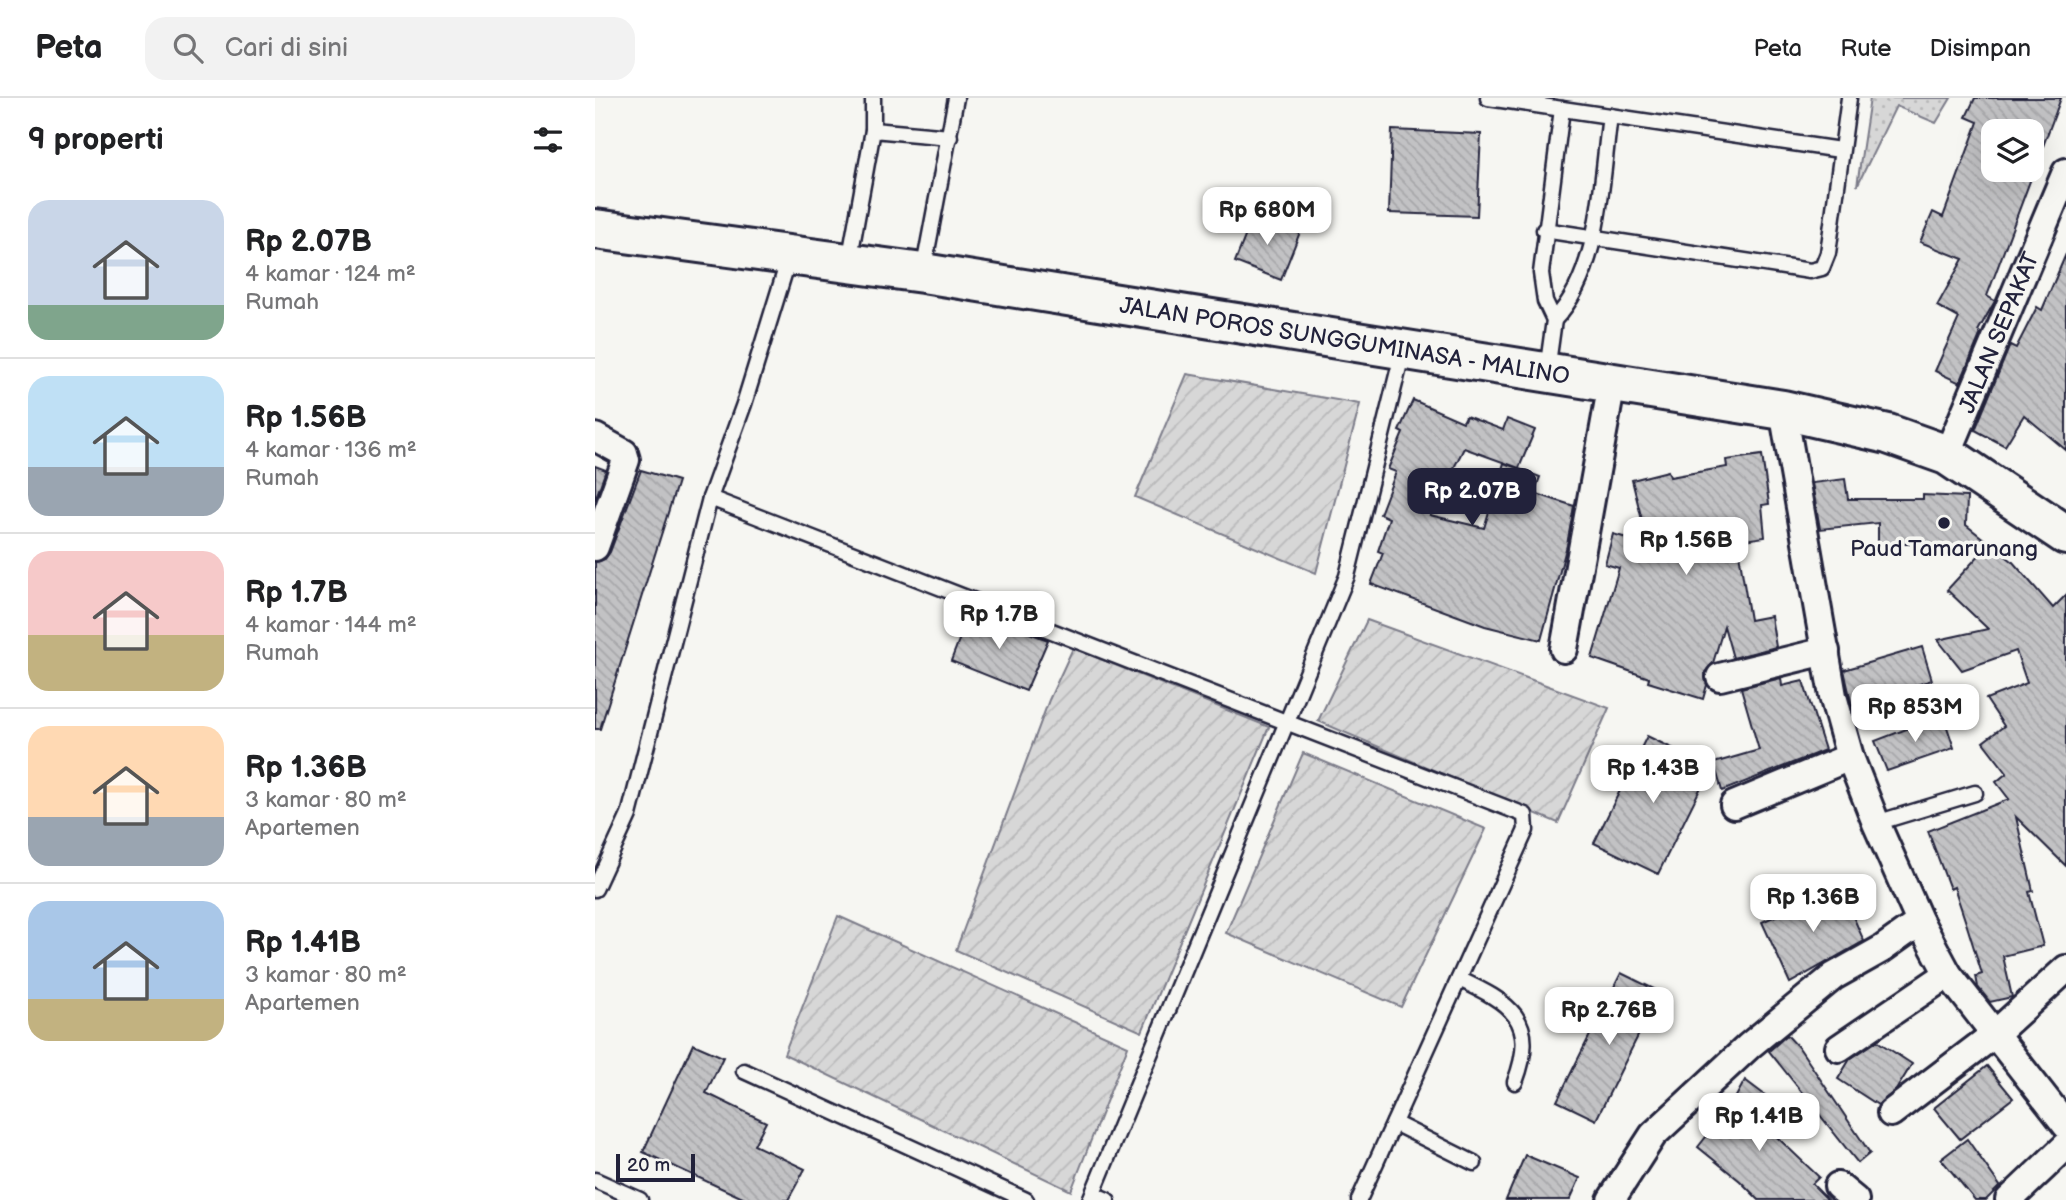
<!DOCTYPE html>
<html lang="id">
<head>
<meta charset="utf-8">
<style>
  body { margin:0; font-family:"Balsamiq Sans",sans-serif; background:#f2f2f2; color:#202124; height:100vh; display:flex; flex-direction:column; font-size:26px; white-space:nowrap }
  * { box-sizing:border-box; margin:0 }
  p { font-size:23px; color:#757577 }
  .icon { flex:none; width:38px; height:38px; fill:none; stroke:currentColor; stroke-width:2; stroke-linecap:round; stroke-linejoin:round }
  .map { position:relative; flex:1; overflow:hidden }
  .sheet { display:flex; flex-direction:column; background:#fff; width:595px }
  .sheet>* { flex:none }
  .buttons { position:absolute; left:1386px; top:21px; display:grid; gap:14px }
  .buttons a { display:grid; place-items:center; width:63px; height:63px; border-radius:14px; background:#fff; box-shadow:0 7px 28px #0002; font-size:35px }
  .scale { position:absolute; left:21px; bottom:18px; width:79px; box-sizing:border-box; padding-left:7px; border:4px solid #22223b; border-top:0; font-size:19px; line-height:24px; white-space:nowrap; color:#22223b; -webkit-text-stroke:5px #f6f6f2; paint-order:stroke }
  .price { position:absolute; translate:-50% -60px; padding:0 16px; border-radius:14px; background:#fff; color:#222; font-size:23px; line-height:46px; filter:drop-shadow(0 2px 4px #0008) }
  .price::after { content:''; position:absolute; left:50%; top:42px; width:21px; height:16px; margin-left:-10px; background:inherit; clip-path:polygon(0 0,100% 0,50% 100%) }
  .price.on { background:#22223b; color:#fff }
  ul { padding:0; list-style:none }
  li { display:flex; align-items:center; gap:21px; height:175px; padding:0 28px }
  li+li { border-top:2px solid #e0e0e0 }
  li span { display:grid; place-items:center; flex:none; width:196px; height:140px; border-radius:21px; color:#555 }
  li>.icon { margin-inline-start:auto }
  span .icon { width:84px; height:84px; fill:#fffc; stroke-width:1 }
  li b { font-size:30px }
  h2 { display:flex; justify-content:space-between; align-items:center; height:84px; padding:0 28px; font-size:30px }
  header { display:flex; align-items:center; gap:42px; box-sizing:border-box; height:98px; padding:0 35px; background:#fff; border-bottom:2px solid #e0e0e0 }
  header strong { font-size:33px }
  nav { display:flex; gap:38px; margin-inline-start:auto; font-size:24px }
  .search { width:490px; height:63px; background:#f2f2f2; display:flex; align-items:center; gap:18px; box-sizing:border-box; padding:0 24px; border-radius:21px; color:#757577; font-size:26px }
  main { display:flex; flex:1; min-height:0 }
  .map>svg:first-child { display:block }
  .grass { fill:url(#grass-dots); stroke:#7c7c89; stroke-width:2 }
  .garden { fill:url(#garden-furrows); stroke:#7c7c89; stroke-width:2 }
  .building { fill:url(#building-back-hatch); stroke:#22223b; stroke-width:2; fill-rule:evenodd }
  .lines { fill:none; stroke-linecap:round; stroke-linejoin:round }
  .lane-casing { stroke:#22223b; stroke-width:19 }
  .street-casing { stroke:#22223b; stroke-width:32 }
  .primary-casing { stroke:#22223b; stroke-width:44 }
  .lane { stroke:#f6f6f2; stroke-width:14 }
  .street { stroke:#f6f6f2; stroke-width:26 }
  .primary { stroke:#f6f6f2; stroke-width:38 }
  .poi-dot { fill:#22223b; stroke:#f6f6f2; stroke-width:2.5 }
  .labels { text-anchor:middle; stroke-width:7; stroke-linejoin:round; paint-order:stroke }
  .street-label { font-size:23px; fill:#22223b; stroke:#f6f6f2 }
  .poi-label { font-size:23px; fill:#22223b; stroke:#f6f6f2 }
</style>
</head>
<body>
<header>
<strong>Peta</strong>
<div class="search"><svg class="icon" aria-label="search" viewBox="0 0 24 24"><circle cx="10" cy="10" r="6"/><path d="M15 15l6 6"/></svg>Cari di sini</div>
<nav><a>Peta</a><a>Rute</a><a>Disimpan</a></nav>
</header>
<main>
<section class="sheet">
<h2>9 properti<svg class="icon" aria-label="filters" viewBox="0 0 24 24"><path d="M4 7h16M4 17h16"/><circle cx="9" cy="7" r="2"/><circle cx="15" cy="17" r="2"/></svg></h2>
<ul>
<li><span style="background:linear-gradient(#c9d6e8 75%,#7fa58c 0)"><svg class="icon" aria-label="home" viewBox="0 0 24 24"><path d="M3 11l9-7 9 7M6 9v11h12V9"/></svg></span><div><b>Rp 2.07B</b><p>4 kamar · 124 m²</p><p>Rumah</p></div></li>
<li><span style="background:linear-gradient(#bfe0f5 65%,#9aa5b1 0)"><svg class="icon" aria-label="home" viewBox="0 0 24 24"><path d="M3 11l9-7 9 7M6 9v11h12V9"/></svg></span><div><b>Rp 1.56B</b><p>4 kamar · 136 m²</p><p>Rumah</p></div></li>
<li><span style="background:linear-gradient(#f6c9c9 60%,#c2b280 0)"><svg class="icon" aria-label="home" viewBox="0 0 24 24"><path d="M3 11l9-7 9 7M6 9v11h12V9"/></svg></span><div><b>Rp 1.7B</b><p>4 kamar · 144 m²</p><p>Rumah</p></div></li>
<li><span style="background:linear-gradient(#ffd9b3 65%,#9aa5b1 0)"><svg class="icon" aria-label="home" viewBox="0 0 24 24"><path d="M3 11l9-7 9 7M6 9v11h12V9"/></svg></span><div><b>Rp 1.36B</b><p>3 kamar · 80 m²</p><p>Apartemen</p></div></li>
<li><span style="background:linear-gradient(#a9c7e8 70%,#c2b280 0)"><svg class="icon" aria-label="home" viewBox="0 0 24 24"><path d="M3 11l9-7 9 7M6 9v11h12V9"/></svg></span><div><b>Rp 1.41B</b><p>3 kamar · 80 m²</p><p>Apartemen</p></div></li>
</ul>
</section>
<div class="map">
<svg width="1471" height="1102" viewBox="0 0 1471 1102">
  <defs>
    <pattern id="grass-dots" width="8" height="8" patternUnits="userSpaceOnUse" patternTransform="scale(1.75)"><rect width="8" height="8" fill="#d7d7d7"/><path d="M2 2h.1M6 6h.1" fill="none" stroke="#b8b8b9" stroke-width="1.8" stroke-linecap="round"/></pattern>
    <pattern id="garden-furrows" width="10" height="10" patternUnits="userSpaceOnUse" patternTransform="scale(1.75)"><rect width="10" height="10" fill="#d7d7d7"/><path d="M-1 1l2-2M0 10L10 0M9 11l2-2" fill="none" stroke="#b8b8b9"/></pattern>
    <pattern id="building-back-hatch" width="6" height="6" patternUnits="userSpaceOnUse" patternTransform="scale(1.75)"><rect width="6" height="6" fill="#c2c2c4"/><path d="M-1 5l2 2M0 0l6 6M5-1l2 2" fill="none" stroke="#a6a6a9"/></pattern>
  </defs>
  <rect width="100%" height="100%" fill="#f6f6f2"/>
  <filter id="ink" filterUnits="userSpaceOnUse"><feTurbulence type="fractalNoise" baseFrequency=".0143" numOctaves="2"/><feDisplacementMap in="SourceGraphic" scale="14" xChannelSelector="R" yChannelSelector="G"/><feConvolveMatrix kernelMatrix="1 2 1 2 8 2 1 2 1" color-interpolation-filters="sRGB"/></filter>
  <g filter="url(#ink)">
    <!-- grass -->
    <path class="grass" d="M 1275,0 L 1356,0 L 1341,25 L 1301,8 L 1262,88 Z"/>
    <!-- garden -->
    <g class="garden">
      <path d="M 592,276 L 765,306 L 721,475 L 540,399 Z"/>
      <path d="M 772,522 L 1014,610 L 963,725 L 723,623 Z"/>
      <path d="M 478,550 L 674,629 L 547,934 L 361,852 L 454,602 Z"/>
      <path d="M 708,655 L 891,731 L 806,909 L 631,835 Z"/>
      <path d="M 243,818 L 533,948 L 476,1093 L 189,956 Z"/>
    </g>
    <!-- building -->
    <g class="building">
      <path d="M 1380,0 L 1466,0 L 1392,198 L 1400,203 L 1383,233 L 1386,235 L 1365,285 L 1340,273 L 1364,220 L 1342,208 L 1368,161 L 1325,144 L 1338,114 L 1348,119 L 1383,24 L 1371,19 ZM 1398,33 L 1437,33 L 1437,72 L 1398,72 Z"/>
      <path d="M 797,32 L 886,36 L 882,118 L 794,115 Z"/>
      <path d="M 659,116 L 705,134 L 686,182 L 640,164 Z"/>
      <path d="M 1471,156 L 1471,352 L 1429,317 L 1410,348 L 1380,332 L 1415,247 L 1421,250 L 1442,209 L 1447,212 Z"/>
      <path d="M 818,302 L 868,324 L 871,318 L 908,332 L 912,321 L 940,332 L 924,370 L 869,350 L 835,417 L 889,430 L 909,365 L 945,379 L 939,395 L 979,408 L 972,447 L 946,542 L 890,528 L 776,486 L 788,455 L 783,453 L 794,420 L 785,416 L 801,374 L 793,371 L 808,335 L 804,333 Z"/>
      <path d="M 1167,357 L 1174,406 L 1167,407 L 1170,439 L 1142,443 L 1155,522 L 1176,518 L 1181,549 L 1138,560 L 1129,528 L 1118,565 L 1110,574 L 1112,587 L 1108,601 L 1053,584 L 1054,580 L 997,560 L 1024,470 L 1010,466 L 1018,436 L 1053,446 L 1037,382 L 1073,373 L 1075,379 L 1132,369 L 1131,362 Z"/>
      <path d="M 0,368 L 11,372 L 0,402 Z"/>
      <path d="M 46,372 L 83,383 L 5,631 L 0,631 L 0,464 L 10,461 L 15,454 Z"/>
      <path d="M 1250,381 L 1253,401 L 1328,401 L 1328,397 L 1372,399 L 1371,427 L 1417,463 L 1458,510 L 1471,497 L 1471,768 L 1421,719 L 1438,793 L 1434,794 L 1448,848 L 1408,858 L 1417,899 L 1395,904 L 1383,889 L 1381,878 L 1387,876 L 1373,831 L 1359,789 L 1355,791 L 1333,733 L 1414,701 L 1401,684 L 1412,675 L 1388,644 L 1409,628 L 1391,601 L 1432,585 L 1421,553 L 1367,572 L 1343,542 L 1393,531 L 1352,492 L 1388,453 L 1326,452 L 1326,446 L 1283,446 L 1283,425 L 1225,431 L 1217,385 Z"/>
      <path d="M 375,513 L 453,542 L 431,593 L 356,563 Z"/>
      <path d="M 1327,549 L 1337,582 L 1257,608 L 1249,572 Z"/>
      <path d="M 1186,580 L 1187,588 L 1208,583 L 1230,652 L 1127,693 L 1119,665 L 1164,652 L 1146,590 Z"/>
      <path d="M 1348,617 L 1359,650 L 1292,673 L 1280,643 Z"/>
      <path d="M 1052,638 L 1116,669 L 1063,776 L 999,745 Z"/>
      <path d="M 1245,789 L 1269,843 L 1195,885 L 1167,824 Z"/>
      <path d="M 1026,875 L 1065,894 L 1001,1022 L 962,1003 Z"/>
      <path d="M 1192,937 L 1205,951 L 1275,1055 L 1263,1065 L 1174,953 Z"/>
      <path d="M 1282,943 L 1317,966 L 1301,992 L 1283,1007 L 1243,981 L 1255,961 Z"/>
      <path d="M 98,946 L 128,959 L 111,995 L 171,1024 L 159,1047 L 210,1071 L 193,1102 L 152,1102 L 48,1054 Z"/>
      <path d="M 1392,968 L 1418,1000 L 1365,1041 L 1339,1010 Z"/>
      <path d="M 1150,982 L 1175,1001 L 1162,1020 L 1224,1079 L 1217,1086 L 1233,1102 L 1164,1102 L 1145,1083 L 1103,1049 L 1137,1006 Z"/>
      <path d="M 1372,1041 L 1405,1088 L 1391,1102 L 1380,1102 L 1346,1061 Z"/>
      <path d="M 930,1057 L 985,1080 L 975,1102 L 911,1102 Z"/>
    </g>
    <g class="lines">
      <!-- lane casing -->
      <g class="lane-casing">
        <g id="lane">
          <path d="M 893,0 L 1245,52"/>
          <path d="M 278,32 L 355,39"/>
          <path d="M 949,132 L 1215,173 L 1227,170 L 1233,155 L 1254,0"/>
          <path d="M 254,164 L 278,32 L 278,0"/>
          <path d="M 328,174 L 361,0"/>
          <path d="M 959,222 C 1006,174 1006,82 1015,18"/>
          <path d="M 952,273 L 959,222 L 950,203 L 946,175 L 967,11"/>
          <path d="M 115,400 L 930,717 L 931,732 L 764,1102"/>
          <path d="M 1281,725 L 1380,695"/>
          <path d="M 0,791 L 34,717 L 115,400 L 149,306 L 194,160"/>
          <path d="M 864,881 C 915,905 944,921 920,984"/>
          <path d="M 149,973 L 431,1102"/>
          <path d="M 799,1025 L 879,1065"/>
          <path d="M 0,1082 L 45,1102"/>
          <path d="M 498,1096 L 512,1102"/>
          <path d="M 495,1102 L 752,478 L 808,253"/>
        </g>
      </g>
      <!-- street casing -->
      <g class="street-casing">
        <g id="street">
          <path d="M 1188,312 L 1238,598 L 1255,659 L 1281,725 L 1325,824 L 1353,876 L 1471,1027"/>
          <path d="M 0,339 L 29,355 L 31,362 L 0,449"/>
          <path id="s1" d="M 1352,357 L 1471,74"/>
          <path d="M 969,551 L 1017,285"/>
          <path d="M 1125,579 L 1231,553"/>
          <path d="M 1139,707 L 1255,659"/>
          <path d="M 1244,950 L 1353,876"/>
          <path d="M 1296,1015 L 1401,935 L 1471,871"/>
          <path d="M 1243,1088 L 1260,1102"/>
          <path d="M 1016,1102 L 1058,1037 L 1154,948 L 1239,878 L 1287,851 L 1325,824"/>
          <path d="M 1414,1102 L 1471,1048"/>
        </g>
      </g>
      <!-- primary casing -->
      <g class="primary-casing">
        <g id="primary">
          <path id="s2" d="M 0,131 L 328,175 L 1188,312 L 1293,336 L 1352,357 L 1471,437"/>
        </g>
      </g>
      <!-- lane -->
      <use href="#lane" class="lane"/>
      <!-- street -->
      <use href="#street" class="street"/>
      <!-- primary -->
      <use href="#primary" class="primary"/>
    </g>
  </g>
  <!-- markers -->
  <circle class="poi-dot" cx="1349" cy="425" r="7"/>
  <g class="labels">
    <!-- street labels -->
    <g class="street-label">
      <text dy="8" stroke="none"><textPath href="#s1" startOffset="133">JALAN SEPAKAT</textPath></text>
      <text dy="8" stroke="none"><textPath href="#s2" startOffset="758">JALAN POROS SUNGGUMINASA - MALINO</textPath></text>
    </g>
    <!-- poi labels -->
    <g class="poi-label">
      <text x="1349" y="458">Paud Tamarunang</text>
    </g>
  </g>
</svg>
<div class="buttons">
<a><svg class="icon" aria-label="layers" viewBox="0 0 24 24"><path d="M12 4l9 5-9 5-9-5zM3 14l9 5 9-5"/></svg></a>
</div>
<div class="scale">20 m</div>
<b class="price" style="left:672px;top:149px">Rp 680M</b>
<b class="price on" style="left:877px;top:430px">Rp 2.07B</b>
<b class="price" style="left:1091px;top:479px">Rp 1.56B</b>
<b class="price" style="left:404px;top:553px">Rp 1.7B</b>
<b class="price" style="left:1320px;top:646px">Rp 853M</b>
<b class="price" style="left:1058px;top:707px">Rp 1.43B</b>
<b class="price" style="left:1218px;top:836px">Rp 1.36B</b>
<b class="price" style="left:1014px;top:949px">Rp 2.76B</b>
<b class="price" style="left:1164px;top:1055px">Rp 1.41B</b>
</div>
</main>
</body>
</html>
